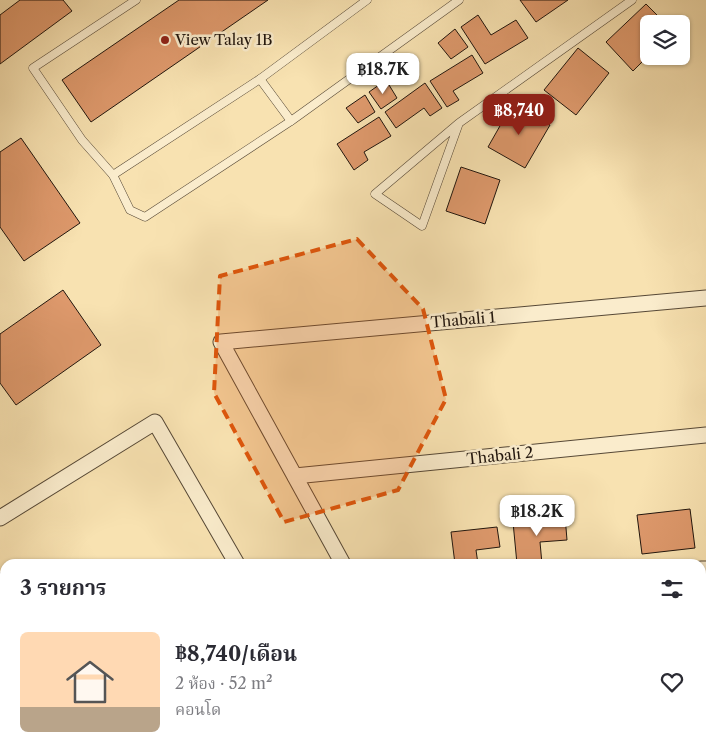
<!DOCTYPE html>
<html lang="th">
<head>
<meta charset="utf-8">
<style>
  body { margin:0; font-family:"Libre Caslon Text","Noto Serif Thai",serif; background:#f7f7f7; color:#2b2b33; height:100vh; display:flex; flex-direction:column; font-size:19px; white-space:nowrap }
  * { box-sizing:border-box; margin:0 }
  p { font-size:16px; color:#7c7c81 }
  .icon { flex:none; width:28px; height:28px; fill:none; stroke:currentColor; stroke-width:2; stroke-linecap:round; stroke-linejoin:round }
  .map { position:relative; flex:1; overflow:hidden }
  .sheet { position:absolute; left:0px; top:559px; width:706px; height:196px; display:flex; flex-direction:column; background:#fff; border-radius:15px 15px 0 0; box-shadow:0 1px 4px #0004 }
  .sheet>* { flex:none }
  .fabs { position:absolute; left:640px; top:15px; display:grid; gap:10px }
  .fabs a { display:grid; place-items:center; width:50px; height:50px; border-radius:8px; background:#fff; box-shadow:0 1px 4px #0004; font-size:25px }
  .price { position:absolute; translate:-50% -42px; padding:0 11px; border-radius:10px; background:#fff; color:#222; font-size:16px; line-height:32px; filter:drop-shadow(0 1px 2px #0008) }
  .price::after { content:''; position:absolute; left:50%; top:30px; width:15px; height:11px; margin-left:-8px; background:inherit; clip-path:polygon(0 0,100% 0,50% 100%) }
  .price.on { background:#8f2418; color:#fff }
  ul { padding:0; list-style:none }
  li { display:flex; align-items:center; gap:15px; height:125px; padding:0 20px }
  li span { display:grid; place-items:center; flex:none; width:140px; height:100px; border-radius:8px; color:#555 }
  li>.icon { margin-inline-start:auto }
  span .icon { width:60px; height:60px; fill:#fffc; stroke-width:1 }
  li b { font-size:21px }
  h2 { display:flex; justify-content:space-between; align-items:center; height:60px; padding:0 20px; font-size:21px }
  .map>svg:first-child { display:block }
  .building { fill:#de996c; stroke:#20150d }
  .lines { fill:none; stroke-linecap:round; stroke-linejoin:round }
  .service-casing { stroke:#564836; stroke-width:9 }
  .minor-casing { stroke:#564836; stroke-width:17 }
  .service { stroke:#faeccc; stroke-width:8 }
  .minor { stroke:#faeccc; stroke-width:15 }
  .marked { fill:#de560c; fill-opacity:0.2; stroke:#de560c; stroke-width:4; stroke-dasharray:10 6; stroke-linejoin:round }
  .poi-dot { fill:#8f2418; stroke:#faeccc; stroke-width:2 }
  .labels { text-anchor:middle; stroke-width:5; stroke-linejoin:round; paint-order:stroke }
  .poi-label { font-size:15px; fill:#20150d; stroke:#faeccc; text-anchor:start }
  .street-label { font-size:15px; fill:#20150d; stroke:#faeccc }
</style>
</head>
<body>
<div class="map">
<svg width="706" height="754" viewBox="0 0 706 754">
  <rect width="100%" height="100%" fill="#f8e2b1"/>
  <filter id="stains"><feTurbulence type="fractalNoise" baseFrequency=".004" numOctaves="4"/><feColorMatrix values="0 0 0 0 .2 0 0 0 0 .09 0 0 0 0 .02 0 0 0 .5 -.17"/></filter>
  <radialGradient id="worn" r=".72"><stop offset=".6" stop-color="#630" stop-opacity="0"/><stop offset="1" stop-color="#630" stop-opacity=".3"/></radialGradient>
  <!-- building -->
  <g class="building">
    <path d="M 20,0 L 63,0 L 72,11 L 0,64 L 0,15 Z"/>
    <path d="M 179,0 L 268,0 L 91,122 L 62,80 Z"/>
    <path d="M 520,0 L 568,0 L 536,22 Z"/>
    <path d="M 646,4 L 666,24 L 649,24 L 649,55 L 633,71 L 606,42 Z"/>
    <path d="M 478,15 L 491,35 L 516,20 L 528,38 L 485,64 L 461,27 Z"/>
    <path d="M 455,29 L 468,47 L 451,59 L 438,43 Z"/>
    <path d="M 578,48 L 609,73 L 576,115 L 544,90 Z"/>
    <path d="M 472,55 L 483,73 L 453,91 L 459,100 L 447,107 L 430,81 Z"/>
    <path d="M 386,80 L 397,98 L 381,109 L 369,92 Z"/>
    <path d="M 425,83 L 442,108 L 430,116 L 424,108 L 396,128 L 385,112 Z"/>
    <path d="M 365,95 L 375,112 L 358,123 L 346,108 Z"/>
    <path d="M 513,103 L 550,125 L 525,168 L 488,147 Z"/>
    <path d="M 379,117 L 391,136 L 364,152 L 368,160 L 354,170 L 337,144 Z"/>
    <path d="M 21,138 L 80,223 L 24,261 L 0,227 L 0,152 Z"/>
    <path d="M 461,167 L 500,180 L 485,224 L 446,211 Z"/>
    <path d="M 63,290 L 101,345 L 16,405 L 0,383 L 0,334 Z"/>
    <path d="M 690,509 L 695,548 L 642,554 L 637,515 Z"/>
    <path d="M 565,516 L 567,540 L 540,542 L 542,564 L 517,564 L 513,522 Z"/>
    <path d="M 497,527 L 500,547 L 476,550 L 478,564 L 455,564 L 451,532 Z"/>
    <path d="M 0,633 L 5,643 L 5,660 L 0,663 Z"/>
    <path d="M 5,664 L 5,701 L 0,704 L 0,667 Z"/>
  </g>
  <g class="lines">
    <!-- service casing -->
    <g class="service-casing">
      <g id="service">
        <path d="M 136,0 L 33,68 L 82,140 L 113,175 L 130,210 L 145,217 L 291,121 L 459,0"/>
        <path d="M 260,79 L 291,121"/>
        <path d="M 459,123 L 422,226 L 375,194 L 459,123 L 632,0"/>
        <path d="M 113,175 L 260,79 L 367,0"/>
      </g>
    </g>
    <!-- minor casing -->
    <g class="minor-casing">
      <g id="minor">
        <path d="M 295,476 L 706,435"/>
        <path d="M 0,518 L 155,422 L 237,564"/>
        <path d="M 343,564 L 221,342 L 706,298"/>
        <path d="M 701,569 L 706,569"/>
        <path d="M 0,581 L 5,589"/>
        <path d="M 86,750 L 86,754"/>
        <path d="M 390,750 L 392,754"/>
        <path d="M 682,754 L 706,752"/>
      </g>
    </g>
    <!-- service -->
    <use href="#service" class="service"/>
    <!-- minor -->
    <use href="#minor" class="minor"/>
  </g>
  <!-- marked area -->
  <path class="marked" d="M 357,239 L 423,309 L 446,399 L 398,490 L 284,522 L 214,393 L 220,276 Z"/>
  <!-- markers -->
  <circle class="poi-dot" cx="165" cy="40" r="5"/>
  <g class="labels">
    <!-- poi labels -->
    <g class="poi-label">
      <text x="175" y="45">View Talay 1B</text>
    </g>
    <!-- street labels -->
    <g class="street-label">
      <text transform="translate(463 320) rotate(-5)" y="5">Thabali 1</text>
      <text transform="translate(500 456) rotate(-6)" y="5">Thabali 2</text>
    </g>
  </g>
  <rect width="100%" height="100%" filter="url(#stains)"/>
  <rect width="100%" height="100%" fill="url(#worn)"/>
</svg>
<div class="fabs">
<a><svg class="icon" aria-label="layers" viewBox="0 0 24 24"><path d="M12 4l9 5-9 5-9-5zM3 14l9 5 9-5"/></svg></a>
</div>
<b class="price" style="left:383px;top:95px">฿18.7K</b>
<b class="price on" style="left:519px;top:136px">฿8,740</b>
<b class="price" style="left:537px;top:537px">฿18.2K</b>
<section class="sheet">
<h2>3 รายการ<svg class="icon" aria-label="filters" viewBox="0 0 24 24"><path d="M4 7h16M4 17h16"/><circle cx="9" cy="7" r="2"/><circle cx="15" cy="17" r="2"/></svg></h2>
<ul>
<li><span style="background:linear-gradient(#ffd9b3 75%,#b9a48a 0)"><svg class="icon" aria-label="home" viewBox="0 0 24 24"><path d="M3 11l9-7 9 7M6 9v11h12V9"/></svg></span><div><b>฿8,740/เดือน</b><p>2 ห้อง · 52 m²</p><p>คอนโด</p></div><svg class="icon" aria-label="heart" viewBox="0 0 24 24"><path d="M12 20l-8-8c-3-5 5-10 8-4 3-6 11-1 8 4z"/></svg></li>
</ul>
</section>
</div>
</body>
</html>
